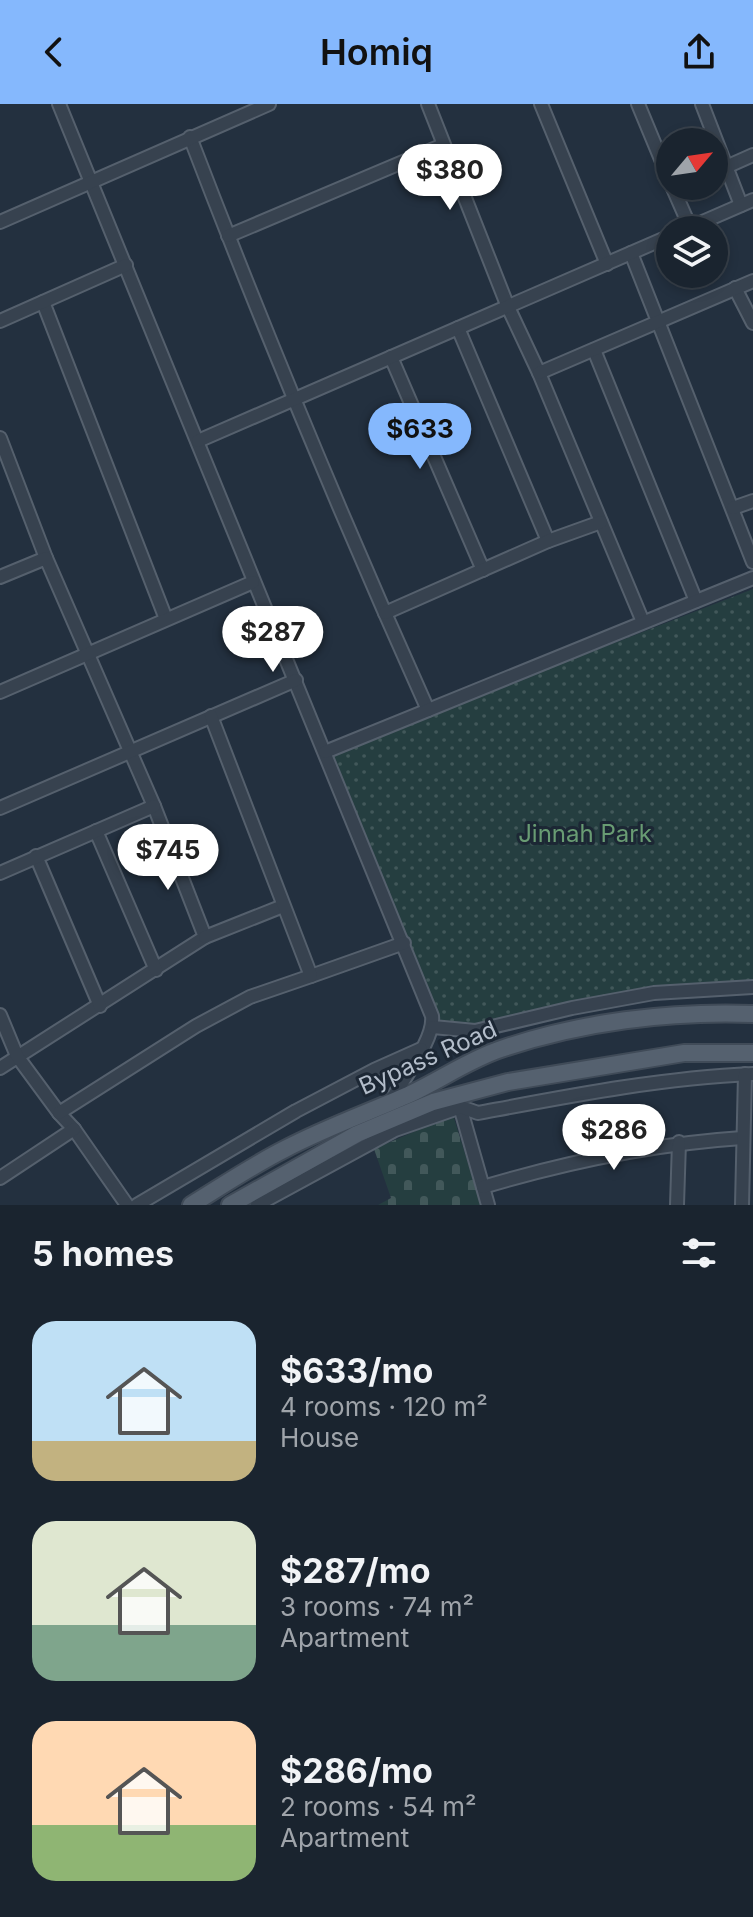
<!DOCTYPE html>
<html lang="en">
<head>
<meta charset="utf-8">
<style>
  body { margin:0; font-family:Inter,sans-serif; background:#27303b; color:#f1f3f6; height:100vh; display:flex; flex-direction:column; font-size:30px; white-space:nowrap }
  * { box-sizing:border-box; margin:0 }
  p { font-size:26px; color:#9fa4aa }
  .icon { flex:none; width:44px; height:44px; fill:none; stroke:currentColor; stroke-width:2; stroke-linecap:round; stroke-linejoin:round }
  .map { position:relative; height:1101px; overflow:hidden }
  .details { display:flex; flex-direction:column; background:#1a242f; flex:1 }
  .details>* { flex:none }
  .needle { width:52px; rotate:61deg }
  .fabs { position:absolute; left:656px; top:24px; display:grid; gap:16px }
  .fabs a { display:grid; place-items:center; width:72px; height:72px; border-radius:50%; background:#1a242f; box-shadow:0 4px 12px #0003,0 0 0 2px #38414b; font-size:40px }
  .price { position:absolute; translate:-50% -68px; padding:0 18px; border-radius:28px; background:#fff; color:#222; font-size:26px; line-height:52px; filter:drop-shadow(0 2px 4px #0008) }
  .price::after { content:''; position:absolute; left:50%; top:48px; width:24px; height:18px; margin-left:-12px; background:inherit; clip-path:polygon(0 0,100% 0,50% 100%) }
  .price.selected { background:#85b8fd; color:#111 }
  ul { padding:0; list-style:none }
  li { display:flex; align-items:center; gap:24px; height:200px; padding:0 32px }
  li span { display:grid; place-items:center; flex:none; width:224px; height:160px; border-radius:24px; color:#555 }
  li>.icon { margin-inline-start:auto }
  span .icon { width:96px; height:96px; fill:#fffc; stroke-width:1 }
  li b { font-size:34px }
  h2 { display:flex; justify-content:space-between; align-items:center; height:96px; padding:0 32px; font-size:34px }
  header { display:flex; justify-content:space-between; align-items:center; height:104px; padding:0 32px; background:#85b8fd; color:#111; font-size:36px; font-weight:600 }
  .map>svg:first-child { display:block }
  .grass { fill:url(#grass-dots) }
  .cemetery { fill:url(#cemetery-stones) }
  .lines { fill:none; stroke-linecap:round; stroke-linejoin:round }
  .minor-casing { stroke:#55606d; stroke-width:16 }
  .major-casing { stroke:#404b58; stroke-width:20 }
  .minor { stroke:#37424f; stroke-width:12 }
  .major { stroke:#55616f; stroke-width:16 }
  .labels { text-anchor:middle; stroke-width:6; stroke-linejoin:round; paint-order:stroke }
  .park-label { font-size:24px; fill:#699c73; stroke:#1c2734 }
  .street-label { font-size:24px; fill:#b3bdca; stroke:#1c2734 }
</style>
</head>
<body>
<header><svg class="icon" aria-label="back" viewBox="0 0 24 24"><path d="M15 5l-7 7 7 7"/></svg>Homiq<svg class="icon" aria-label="share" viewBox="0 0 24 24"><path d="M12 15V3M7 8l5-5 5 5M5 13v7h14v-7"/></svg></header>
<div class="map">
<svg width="753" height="1101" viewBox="0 0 753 1101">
  <defs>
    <pattern id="grass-dots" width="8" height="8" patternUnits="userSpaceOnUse" patternTransform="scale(2)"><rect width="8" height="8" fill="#253e40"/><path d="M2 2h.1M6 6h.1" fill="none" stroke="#42585a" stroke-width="1.8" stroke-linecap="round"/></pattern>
    <pattern id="cemetery-stones" width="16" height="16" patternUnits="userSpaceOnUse" patternTransform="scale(2)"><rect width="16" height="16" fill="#253e40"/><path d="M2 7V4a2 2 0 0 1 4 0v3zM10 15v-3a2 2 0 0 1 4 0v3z" fill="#42585a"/></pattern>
  </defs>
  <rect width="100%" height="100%" fill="#23303f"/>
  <!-- grass -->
  <path class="grass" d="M 753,485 L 753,878 L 443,928 L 332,649 Z"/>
  <!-- cemetery -->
  <path class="cemetery" d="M 453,1011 L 481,1101 L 378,1101 L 391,1094 L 374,1045 Z"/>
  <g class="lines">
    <!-- minor casing -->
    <g class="minor-casing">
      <g id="minor">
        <path d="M 59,0 L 432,912 C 435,936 402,975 390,999"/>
        <path d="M 428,0 L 508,203 L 539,269 L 643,518"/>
        <path d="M 541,0 L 607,160"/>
        <path d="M 638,0 L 670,77"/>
        <path d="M 702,0 L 741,101"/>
        <path d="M 190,33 C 264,226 343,417 428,606"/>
        <path d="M 726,63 L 753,51"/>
        <path d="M 672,82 L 690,123"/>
        <path d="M 0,118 L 269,0"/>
        <path d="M 684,126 L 753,96"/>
        <path d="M 228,132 L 443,41"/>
        <path d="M 631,149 L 753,458"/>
        <path d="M 735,184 L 753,219"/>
        <path d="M 43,198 L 166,515"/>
        <path d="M 0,217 L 126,161"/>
        <path d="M 458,224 L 548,437"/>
        <path d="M 594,246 L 696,497"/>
        <path d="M 391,253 L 483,466"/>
        <path d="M 539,269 L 753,177"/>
        <path d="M 0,334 L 46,454"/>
        <path d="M 198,337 L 670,132"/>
        <path d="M 733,404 L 753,397"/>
        <path d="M 0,473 L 46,454 L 154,702 L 205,833 L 0,964"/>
        <path d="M 385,509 L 548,437 L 601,418"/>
        <path d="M 0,588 L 253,478"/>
        <path d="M 325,648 L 753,474"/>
        <path d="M 0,704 L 296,576"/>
        <path d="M 96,727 L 156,866"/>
        <path d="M 36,752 L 100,902"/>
        <path d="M 0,769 L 154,702"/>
        <path d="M 205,833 L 283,802"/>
        <path d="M 311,872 L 404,839"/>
        <path d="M 0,911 L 17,952 L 59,1009 L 74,1025 L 127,1101"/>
        <path d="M 433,923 L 475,927 L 572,904 L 654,889 L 753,883"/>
        <path d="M 459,999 L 488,1101"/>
        <path d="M 59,1009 L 196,922 L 250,893 L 311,872 L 211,612"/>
        <path d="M 0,1074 L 74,1025"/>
        <path d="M 483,1083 C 570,1057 652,1040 742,1034"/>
        <path d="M 137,1101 L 296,1007 L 374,966 L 421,945"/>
        <path d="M 257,1101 L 395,1026 L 461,1003 L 478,1009 C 569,992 660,974 753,970"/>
        <path d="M 677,1101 L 679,1038"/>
        <path d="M 742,1101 L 745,970"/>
      </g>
    </g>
    <!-- major casing -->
    <g class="major-casing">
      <g id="major">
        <path d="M 191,1101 C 222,1082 253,1061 285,1045 C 325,1024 367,1009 408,991 C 439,977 468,956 501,945 C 580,918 669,907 753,910"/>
        <path d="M 230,1101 L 357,1030 L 433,998 L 508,978 L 684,949 L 753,949"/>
      </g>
    </g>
    <!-- minor -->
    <use href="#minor" class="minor"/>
    <!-- major -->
    <use href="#major" class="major"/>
  </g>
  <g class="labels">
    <!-- park labels -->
    <g class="park-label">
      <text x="585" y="738">Jinnah Park</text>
    </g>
    <!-- street labels -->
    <g class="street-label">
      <text transform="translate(428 954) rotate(-24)" y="8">Bypass Road</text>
    </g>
  </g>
</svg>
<div class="fabs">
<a><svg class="needle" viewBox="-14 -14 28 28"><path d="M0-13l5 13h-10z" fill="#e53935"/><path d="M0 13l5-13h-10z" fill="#9fa4aa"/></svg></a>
<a><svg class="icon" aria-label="layers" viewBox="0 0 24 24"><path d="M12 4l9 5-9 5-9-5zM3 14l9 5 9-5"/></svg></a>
</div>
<b class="price" style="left:450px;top:108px">$380</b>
<b class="price selected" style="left:420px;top:367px">$633</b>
<b class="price" style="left:273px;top:570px">$287</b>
<b class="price" style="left:168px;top:788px">$745</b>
<b class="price" style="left:614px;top:1068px">$286</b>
</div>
<section class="details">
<h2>5 homes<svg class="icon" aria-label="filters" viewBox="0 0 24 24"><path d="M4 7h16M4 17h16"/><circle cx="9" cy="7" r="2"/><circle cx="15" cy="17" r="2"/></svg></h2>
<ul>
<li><span style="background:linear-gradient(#bfe0f5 75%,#c2b280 0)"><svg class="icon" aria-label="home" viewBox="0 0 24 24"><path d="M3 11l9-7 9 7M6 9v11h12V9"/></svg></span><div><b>$633/mo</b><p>4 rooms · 120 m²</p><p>House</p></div></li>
<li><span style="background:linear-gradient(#dfe7d0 65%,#7fa58c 0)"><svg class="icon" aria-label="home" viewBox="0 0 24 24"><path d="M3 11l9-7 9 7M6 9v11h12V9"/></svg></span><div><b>$287/mo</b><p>3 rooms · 74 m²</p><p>Apartment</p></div></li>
<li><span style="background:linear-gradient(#ffd9b3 65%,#8fb573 0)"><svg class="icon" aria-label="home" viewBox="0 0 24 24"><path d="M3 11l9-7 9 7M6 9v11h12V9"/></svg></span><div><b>$286/mo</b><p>2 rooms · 54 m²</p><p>Apartment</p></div></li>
</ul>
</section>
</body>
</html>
